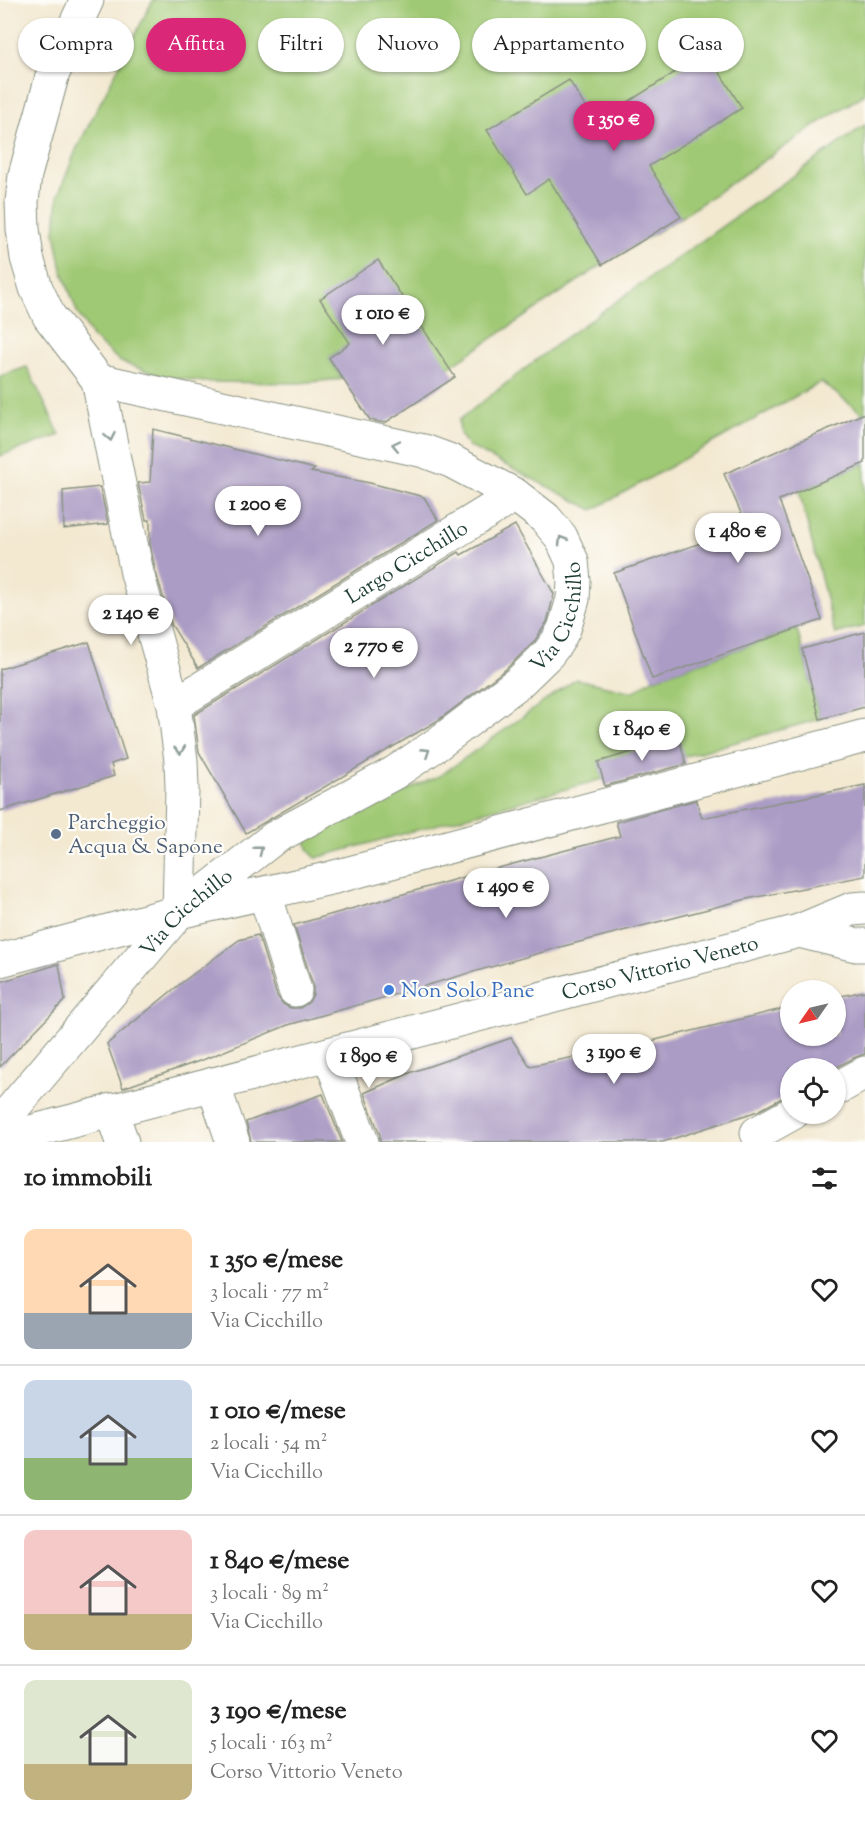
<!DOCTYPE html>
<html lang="it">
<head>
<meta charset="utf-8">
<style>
  body { margin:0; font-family:"Sorts Mill Goudy",serif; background:#f6f6f6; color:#222; height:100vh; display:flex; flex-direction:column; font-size:22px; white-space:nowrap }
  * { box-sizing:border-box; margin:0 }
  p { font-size:20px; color:#767676 }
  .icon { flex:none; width:33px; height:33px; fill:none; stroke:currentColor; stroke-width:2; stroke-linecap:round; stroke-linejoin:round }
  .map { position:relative; height:1142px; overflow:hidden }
  .drawer { display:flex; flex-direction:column; background:#fff; flex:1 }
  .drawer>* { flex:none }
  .banner { position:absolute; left:18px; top:18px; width:830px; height:54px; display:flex; gap:12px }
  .needle { width:39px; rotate:236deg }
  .buttons { position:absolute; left:780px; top:980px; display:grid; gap:12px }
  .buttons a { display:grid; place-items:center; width:66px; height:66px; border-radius:50%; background:#fff; box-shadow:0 2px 4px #0004; font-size:30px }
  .price { position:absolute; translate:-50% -51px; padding:0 14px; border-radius:21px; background:#fff; color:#222; font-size:20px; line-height:39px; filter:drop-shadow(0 2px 3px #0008) }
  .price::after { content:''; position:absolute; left:50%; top:36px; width:18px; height:14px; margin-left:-9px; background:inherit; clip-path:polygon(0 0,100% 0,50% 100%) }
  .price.active { background:#db2777; color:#fff }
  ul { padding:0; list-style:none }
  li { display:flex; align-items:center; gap:18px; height:150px; padding:0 24px }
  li+li { border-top:2px solid #e0e0e0 }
  li span { display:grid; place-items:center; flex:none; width:168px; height:120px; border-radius:12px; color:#555 }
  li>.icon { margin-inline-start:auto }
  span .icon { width:72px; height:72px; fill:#fffc; stroke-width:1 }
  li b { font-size:26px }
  h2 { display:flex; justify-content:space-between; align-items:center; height:72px; padding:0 24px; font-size:26px }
  .chip { padding:0 21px; border-radius:27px; background:#fff; box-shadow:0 2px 4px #0004; font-size:21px; line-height:54px }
  .chip.active { background:#db2777; color:#fff }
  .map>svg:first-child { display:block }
  .green { fill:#a0c975; stroke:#608354; stroke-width:1.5 }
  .building { fill:#ab9cc5 }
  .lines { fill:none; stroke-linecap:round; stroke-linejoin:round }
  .minor-casing { stroke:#899282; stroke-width:35 }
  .primary-casing { stroke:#899282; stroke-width:35 }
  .minor { stroke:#fff; stroke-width:33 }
  .primary { stroke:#fff; stroke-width:33 }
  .oneway { stroke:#8f9e9a }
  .service-dot { fill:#5c6f8a; stroke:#fdfcf7; stroke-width:2 }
  .shop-dot { fill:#3f7fe0; stroke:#fdfcf7; stroke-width:2 }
  .labels { text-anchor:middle; stroke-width:4.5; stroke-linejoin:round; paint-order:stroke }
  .street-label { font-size:21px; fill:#1f3d34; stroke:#fdfcf7 }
  .service-label { font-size:21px; fill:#4e5e75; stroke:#fdfcf7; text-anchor:start }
  .shop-label { font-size:21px; fill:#366cbe; stroke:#fdfcf7; text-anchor:start }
</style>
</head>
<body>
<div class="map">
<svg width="865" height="1142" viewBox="0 0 865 1142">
  <rect width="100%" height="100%" fill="#fdfcf7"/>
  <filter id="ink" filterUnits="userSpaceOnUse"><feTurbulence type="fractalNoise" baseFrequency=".0167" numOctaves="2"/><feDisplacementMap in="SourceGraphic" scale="12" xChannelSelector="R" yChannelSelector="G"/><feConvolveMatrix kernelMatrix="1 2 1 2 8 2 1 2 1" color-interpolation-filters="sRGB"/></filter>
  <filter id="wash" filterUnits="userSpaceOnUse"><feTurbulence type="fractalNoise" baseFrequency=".008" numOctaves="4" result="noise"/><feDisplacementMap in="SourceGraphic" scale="24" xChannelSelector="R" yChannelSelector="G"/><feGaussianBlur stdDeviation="1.35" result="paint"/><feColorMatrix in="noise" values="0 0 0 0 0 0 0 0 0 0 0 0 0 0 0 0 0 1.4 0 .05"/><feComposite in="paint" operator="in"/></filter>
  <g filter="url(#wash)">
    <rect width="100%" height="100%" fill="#f3e8d0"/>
    <!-- green -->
    <g class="green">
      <path d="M 153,0 L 865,0 L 865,94 L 831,115 L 681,217 L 602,265 L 449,367 L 350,343 L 329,358 L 343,379 L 298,383 L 204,382 L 161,376 L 121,362 L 93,338 L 77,312 L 62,270 L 55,233 L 58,196 L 76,150 Z"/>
      <path d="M 865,125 L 865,420 L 863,414 L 821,382 L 593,510 L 468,446 L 460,434 L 459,420 L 562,340 Z"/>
      <path d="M 27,367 L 60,435 L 0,456 L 0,376 Z"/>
      <path d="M 865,463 L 865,626 L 835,634 L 799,491 Z"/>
      <path d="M 797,629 L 820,719 L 316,858 C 308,851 304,844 309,833 L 441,775 L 576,679 L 633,692 L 652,679 Z"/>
    </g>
    <g id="blocks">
      <!-- building -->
      <g class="building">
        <path d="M 707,52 L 742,108 L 649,166 L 681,217 L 602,265 L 549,179 L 527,194 L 487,130 L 569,80 L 595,123 Z"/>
        <path d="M 378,260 L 455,377 L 385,423 L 370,420 L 329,358 L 350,343 L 320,299 Z"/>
        <path d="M 865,413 L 865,463 L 779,500 L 822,620 L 652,679 L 614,573 L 747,527 L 724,474 Z"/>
        <path d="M 153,429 L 315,469 L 311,472 L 370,483 L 424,497 L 438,520 L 198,668 L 171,624 L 155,569 L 150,544 L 150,520 L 146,520 L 138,483 L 150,482 Z"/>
        <path d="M 100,487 L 108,524 L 64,529 L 63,491 Z"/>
        <path d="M 515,525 L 554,594 L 547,622 L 534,642 L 506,669 L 437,721 L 246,833 L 199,752 L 194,715 L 459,552 L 461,555 Z"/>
        <path d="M 865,632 L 865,707 L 820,719 L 802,649 Z"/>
        <path d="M 89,642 L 126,759 L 111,764 L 114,776 L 0,811 L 0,669 Z"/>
        <path d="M 679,738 L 686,764 L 605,786 L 598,762 Z"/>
        <path d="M 865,785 L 865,876 L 747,899 L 564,946 L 288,1025 L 205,1059 L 123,1088 L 107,1044 L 180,984 L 239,940 L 258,935 L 277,996 L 283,1004 L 290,1008 L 300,1008 L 309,1002 L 313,994 L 313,985 L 294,925 L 467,876 L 620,836 L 616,822 L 696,800 L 702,818 Z"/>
        <path d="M 59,964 L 65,1000 L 0,1067 L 0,982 Z"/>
        <path d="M 865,991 L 865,1054 L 856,1057 L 835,1068 L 790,1068 L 790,1095 L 784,1097 L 758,1111 L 663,1142 L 380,1142 L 380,1135 L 364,1093 L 412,1072 L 511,1038 L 530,1066 L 639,1044 L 790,1007 L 790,1035 L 836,1035 L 836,997 Z"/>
        <path d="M 323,1094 L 342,1142 L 251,1142 L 246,1122 Z"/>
      </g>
    </g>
  </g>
  <g filter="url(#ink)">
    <use href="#blocks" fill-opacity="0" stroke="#899282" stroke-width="1.5"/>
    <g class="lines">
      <!-- minor casing -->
      <g class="minor-casing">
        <g id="minor">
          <path d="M 98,380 L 137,573 L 174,705 L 181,761 L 182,788 L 179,912"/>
          <path id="s1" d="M 174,705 L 515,495"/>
          <path d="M 265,894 L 295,990"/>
          <path d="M 0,960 L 179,912 L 331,878 L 865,736"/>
          <path d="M 329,1054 L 362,1142"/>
          <path d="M 213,1084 L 233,1142"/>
          <path d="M 836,1089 L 865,1073"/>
          <path d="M 111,1110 L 122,1142"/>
          <path d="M 757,1133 L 793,1113"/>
          <path id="s2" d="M 11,1137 L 6,1116 L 179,912 L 274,838 L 394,773 L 436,745 L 518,683 L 548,654 L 557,642 L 564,629 L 568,616 L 573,599 L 574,581 L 572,561 L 561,537 L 545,518 L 515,495 L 451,461 L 424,451 L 98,380 L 49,316 L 36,288 L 27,258 L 23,229 L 22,202 L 25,175 L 53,73 L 87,0"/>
        </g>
      </g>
      <!-- primary casing -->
      <g class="primary-casing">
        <g id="primary">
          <path d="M 799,931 L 856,945 L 865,945"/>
          <path id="s3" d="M 0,1140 L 799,931 L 852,909 L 865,908"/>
        </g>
      </g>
      <!-- minor -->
      <use href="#minor" class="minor"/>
      <!-- primary -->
      <use href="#primary" class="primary"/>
    </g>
    <!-- one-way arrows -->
    <defs><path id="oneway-chevron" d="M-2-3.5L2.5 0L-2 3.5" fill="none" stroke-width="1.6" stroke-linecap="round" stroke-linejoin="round" transform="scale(1.5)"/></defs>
    <g class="oneway">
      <use href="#oneway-chevron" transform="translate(110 437) rotate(79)"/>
      <use href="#oneway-chevron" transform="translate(396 445) rotate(-168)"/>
      <use href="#oneway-chevron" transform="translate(562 540) rotate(-121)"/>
      <use href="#oneway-chevron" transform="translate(180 750) rotate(83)"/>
      <use href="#oneway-chevron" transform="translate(426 752) rotate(-33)"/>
      <use href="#oneway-chevron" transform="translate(259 850) rotate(-38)"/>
    </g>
  </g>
  <!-- markers -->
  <circle class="service-dot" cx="56" cy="834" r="6"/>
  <circle class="shop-dot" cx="389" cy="990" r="6"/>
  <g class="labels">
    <!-- street labels -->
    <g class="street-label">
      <text dy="7" stroke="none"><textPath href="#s1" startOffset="273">Largo Cicchillo</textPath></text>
      <text dy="7" stroke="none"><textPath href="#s2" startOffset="780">Via Cicchillo</textPath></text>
      <text dy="7" stroke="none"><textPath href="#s2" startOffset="294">Via Cicchillo</textPath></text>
      <text dy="7" stroke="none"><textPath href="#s3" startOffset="682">Corso Vittorio Veneto</textPath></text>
    </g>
    <!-- service labels -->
    <g class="service-label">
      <text x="68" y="829">Parcheggio<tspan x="68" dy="24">Acqua &amp; Sapone</tspan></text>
    </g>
    <!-- shop labels -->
    <g class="shop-label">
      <text x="401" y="997">Non Solo Pane</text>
    </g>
  </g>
</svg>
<div class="buttons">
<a><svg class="needle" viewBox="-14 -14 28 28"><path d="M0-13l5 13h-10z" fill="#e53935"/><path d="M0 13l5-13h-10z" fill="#767676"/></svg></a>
<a><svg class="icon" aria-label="locate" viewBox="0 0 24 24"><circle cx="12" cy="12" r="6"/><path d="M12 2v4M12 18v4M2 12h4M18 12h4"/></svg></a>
</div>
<b class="price active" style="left:614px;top:152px">1 350 €</b>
<b class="price" style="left:383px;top:346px">1 010 €</b>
<b class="price" style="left:258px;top:537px">1 200 €</b>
<b class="price" style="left:738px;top:564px">1 480 €</b>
<b class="price" style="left:131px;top:646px">2 140 €</b>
<b class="price" style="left:374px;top:679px">2 770 €</b>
<b class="price" style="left:642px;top:762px">1 840 €</b>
<b class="price" style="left:506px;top:919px">1 490 €</b>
<b class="price" style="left:614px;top:1085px">3 190 €</b>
<b class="price" style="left:369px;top:1089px">1 890 €</b>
<div class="banner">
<a class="chip">Compra</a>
<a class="chip active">Affitta</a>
<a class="chip">Filtri</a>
<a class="chip">Nuovo</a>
<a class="chip">Appartamento</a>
<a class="chip">Casa</a>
</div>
</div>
<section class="drawer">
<h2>10 immobili<svg class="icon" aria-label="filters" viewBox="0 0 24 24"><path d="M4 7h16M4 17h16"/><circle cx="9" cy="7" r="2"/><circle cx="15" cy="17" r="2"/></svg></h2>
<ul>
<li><span style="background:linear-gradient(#ffd9b3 70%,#9aa5b1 0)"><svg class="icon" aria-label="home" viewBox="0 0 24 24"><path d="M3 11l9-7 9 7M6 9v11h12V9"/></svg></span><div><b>1 350 €/mese</b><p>3 locali · 77 m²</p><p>Via Cicchillo</p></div><svg class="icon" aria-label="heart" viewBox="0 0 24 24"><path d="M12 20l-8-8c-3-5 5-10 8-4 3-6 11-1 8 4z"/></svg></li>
<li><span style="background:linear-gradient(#c9d6e8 65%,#8fb573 0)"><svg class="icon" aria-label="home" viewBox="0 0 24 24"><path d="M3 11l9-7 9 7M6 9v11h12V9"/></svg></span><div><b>1 010 €/mese</b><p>2 locali · 54 m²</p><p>Via Cicchillo</p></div><svg class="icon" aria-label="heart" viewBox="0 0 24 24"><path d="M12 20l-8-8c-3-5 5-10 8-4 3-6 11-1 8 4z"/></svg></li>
<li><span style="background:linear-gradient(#f6c9c9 70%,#c2b280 0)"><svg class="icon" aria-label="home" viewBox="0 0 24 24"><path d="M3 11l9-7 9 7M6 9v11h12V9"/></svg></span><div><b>1 840 €/mese</b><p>3 locali · 89 m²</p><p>Via Cicchillo</p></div><svg class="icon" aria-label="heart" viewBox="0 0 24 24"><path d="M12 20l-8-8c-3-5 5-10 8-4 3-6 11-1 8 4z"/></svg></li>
<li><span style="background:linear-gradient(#dfe7d0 70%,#c2b280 0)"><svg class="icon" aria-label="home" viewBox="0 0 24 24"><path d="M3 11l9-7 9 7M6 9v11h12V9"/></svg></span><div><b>3 190 €/mese</b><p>5 locali · 163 m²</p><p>Corso Vittorio Veneto</p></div><svg class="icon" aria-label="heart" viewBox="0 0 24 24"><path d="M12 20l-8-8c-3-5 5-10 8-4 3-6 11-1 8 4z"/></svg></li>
</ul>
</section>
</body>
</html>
